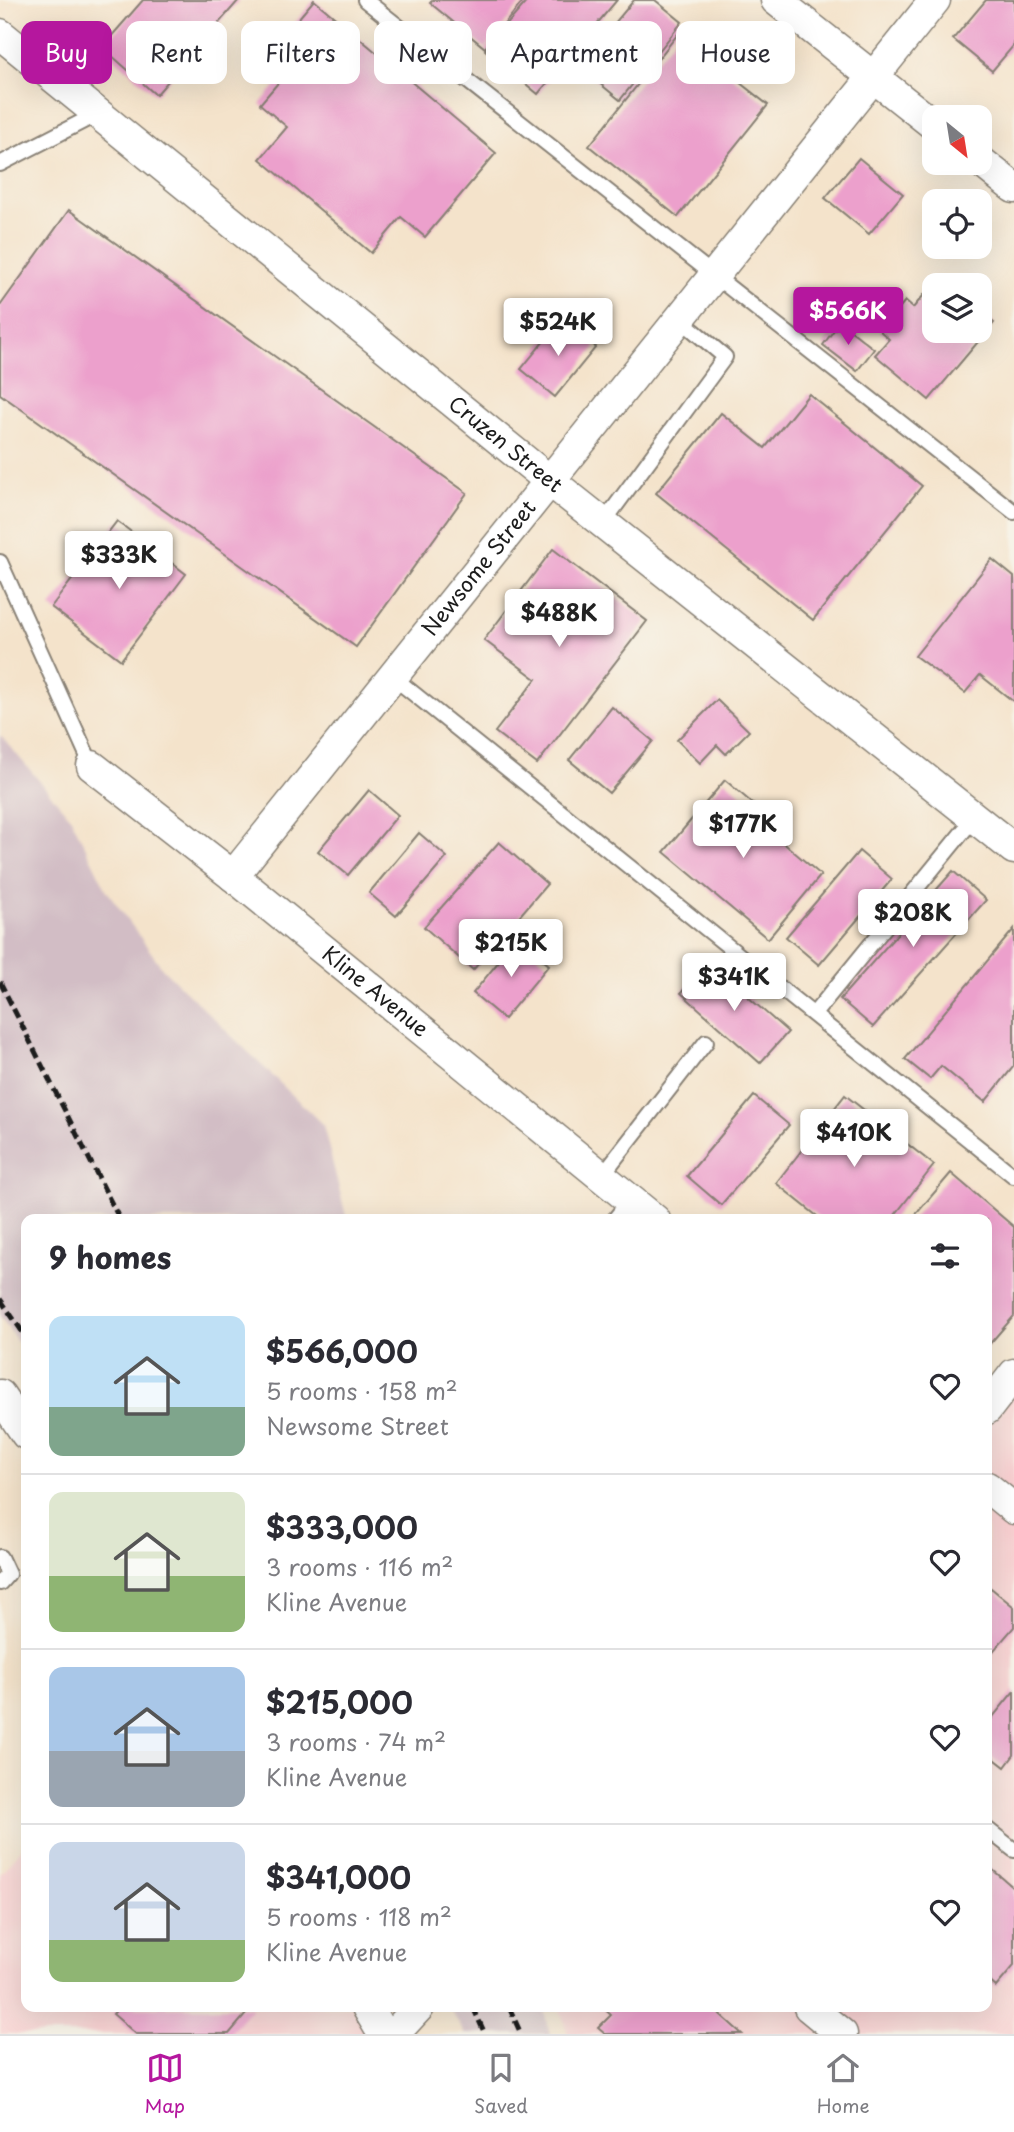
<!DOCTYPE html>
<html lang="en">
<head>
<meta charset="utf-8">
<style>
  body { margin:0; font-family:"Playpen Sans",sans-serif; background:#f7f7f7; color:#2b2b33; height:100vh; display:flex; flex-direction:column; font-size:26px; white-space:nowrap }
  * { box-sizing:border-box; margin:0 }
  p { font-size:23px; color:#7c7c81 }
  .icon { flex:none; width:38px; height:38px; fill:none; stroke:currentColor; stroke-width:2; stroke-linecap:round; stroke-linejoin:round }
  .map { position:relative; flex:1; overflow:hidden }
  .sheet { position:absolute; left:21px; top:1214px; width:971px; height:798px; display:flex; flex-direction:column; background:#fff; border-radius:14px; box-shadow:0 7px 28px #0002 }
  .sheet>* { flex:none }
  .top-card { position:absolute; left:21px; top:21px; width:973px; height:63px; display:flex; gap:14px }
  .needle { width:46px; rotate:150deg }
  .controls { position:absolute; left:922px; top:105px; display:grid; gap:14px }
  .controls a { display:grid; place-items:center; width:70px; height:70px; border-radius:14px; background:#fff; box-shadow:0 7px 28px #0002; font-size:35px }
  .price { position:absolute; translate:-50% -60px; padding:0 16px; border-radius:7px; background:#fff; color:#222; font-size:23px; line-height:46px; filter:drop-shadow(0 2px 4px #0008) }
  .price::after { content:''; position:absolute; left:50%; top:42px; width:21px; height:16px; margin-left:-10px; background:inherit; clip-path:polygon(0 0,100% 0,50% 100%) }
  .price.selected { background:#b5179e; color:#fff }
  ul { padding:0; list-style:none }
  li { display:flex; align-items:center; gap:21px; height:175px; padding:0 28px }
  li+li { border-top:2px solid #e1e1e2 }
  li span { display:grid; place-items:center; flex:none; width:196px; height:140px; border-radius:14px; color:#555 }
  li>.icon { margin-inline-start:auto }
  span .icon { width:84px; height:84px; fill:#fffc; stroke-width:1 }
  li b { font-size:30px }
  h2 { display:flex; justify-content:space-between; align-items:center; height:84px; padding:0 28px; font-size:30px }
  .chip { padding:0 24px; border-radius:14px; background:#fff; box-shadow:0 7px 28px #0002; font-size:24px; line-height:63px }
  .chip.selected { background:#b5179e; color:#fff }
  .tabs { display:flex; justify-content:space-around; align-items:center; height:98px; border-top:2px solid #e1e1e2; background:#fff; font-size:19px; color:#7c7c81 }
  .tabs a { display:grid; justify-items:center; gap:4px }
  .tabs .selected { color:#b5179e }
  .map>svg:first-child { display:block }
  .built { fill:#f7cfd0 }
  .industrial { fill:#d2bdc5 }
  .building { fill:#eca0cc }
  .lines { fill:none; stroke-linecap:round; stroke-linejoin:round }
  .lane-casing { stroke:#888074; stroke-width:18 }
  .street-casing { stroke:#888074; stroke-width:33 }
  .lane { stroke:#fff; stroke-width:14 }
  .street { stroke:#fff; stroke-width:30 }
  .rail { stroke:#1c1c1c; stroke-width:5; stroke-dasharray:10 5; stroke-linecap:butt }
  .labels { text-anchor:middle; stroke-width:7; stroke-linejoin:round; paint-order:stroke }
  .street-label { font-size:21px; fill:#1c1c1c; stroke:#f7f3e8 }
</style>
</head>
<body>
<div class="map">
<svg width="1014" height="2034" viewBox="0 0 1014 2034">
  <rect width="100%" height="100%" fill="#f7f3e8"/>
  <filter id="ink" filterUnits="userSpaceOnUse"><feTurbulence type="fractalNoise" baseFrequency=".0143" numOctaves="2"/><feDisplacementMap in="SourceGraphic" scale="14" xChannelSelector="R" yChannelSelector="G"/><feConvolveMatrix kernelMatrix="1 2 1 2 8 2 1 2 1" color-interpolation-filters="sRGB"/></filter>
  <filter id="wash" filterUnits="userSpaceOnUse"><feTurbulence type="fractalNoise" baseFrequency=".00686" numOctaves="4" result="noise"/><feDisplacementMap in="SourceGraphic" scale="28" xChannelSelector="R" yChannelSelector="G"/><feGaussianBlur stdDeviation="1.57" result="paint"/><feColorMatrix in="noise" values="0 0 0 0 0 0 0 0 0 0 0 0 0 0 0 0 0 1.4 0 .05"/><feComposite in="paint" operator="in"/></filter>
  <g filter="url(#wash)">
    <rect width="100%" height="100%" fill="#f4e3cb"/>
    <!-- built -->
    <g class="built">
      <path d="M 1014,1374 L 1014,2034 L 568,2034 L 559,2007 L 987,2007 L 987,1409 Z"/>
      <path d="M 26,1843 L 26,2007 L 367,2007 L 383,2034 L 0,2034 L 0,1874 Z"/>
    </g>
    <!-- industrial -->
    <g class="industrial">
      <path d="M 0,735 L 71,818 L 107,891 L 163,969 L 323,1125 L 347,1220 L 26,1220 L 26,1354 L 0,1316 Z"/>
      <path d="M 449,2007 L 543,2007 L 550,2034 L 465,2034 Z"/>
    </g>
    <g id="blocks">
      <!-- building -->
      <g class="building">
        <path d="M 143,0 L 239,0 L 156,95 L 102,47 Z"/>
        <path d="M 314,0 L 496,153 L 425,237 L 401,217 L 371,253 L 260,159 L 287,127 L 260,104 L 313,42 L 293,25 Z"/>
        <path d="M 433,0 L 524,0 L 485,48 L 430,3 Z"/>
        <path d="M 528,0 L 617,0 L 538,94 L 485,50 Z"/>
        <path d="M 634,0 L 655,0 L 682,22 L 620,100 L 593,78 L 614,54 L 599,42 Z"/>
        <path d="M 986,0 L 1014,0 L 1014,45 L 992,71 L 953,39 Z"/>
        <path d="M 678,34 L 768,105 L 678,217 L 589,146 Z"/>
        <path d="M 859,158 L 903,194 L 869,234 L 825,198 Z"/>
        <path d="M 69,210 L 467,493 L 356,647 L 0,394 L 0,306 Z"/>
        <path d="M 939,277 L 949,285 L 934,285 L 934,331 L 980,331 L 980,312 L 994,323 L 929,400 L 875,355 L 889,339 L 880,331 L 905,301 L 913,308 Z"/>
        <path d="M 562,319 L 596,347 L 555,397 L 521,369 Z"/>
        <path d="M 840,322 L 874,349 L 857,371 L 823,345 Z"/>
        <path d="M 809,394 L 922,486 L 813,620 L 656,493 L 721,413 L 765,448 Z"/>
        <path d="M 117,521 L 186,574 L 121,660 L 51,607 Z"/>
        <path d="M 553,549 L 647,621 L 537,764 L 495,732 L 536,679 L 484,640 Z"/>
        <path d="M 992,559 L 1014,577 L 1014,702 L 980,675 L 965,693 L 915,656 Z"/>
        <path d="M 717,700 L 749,731 L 726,754 L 717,745 L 700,763 L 677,740 Z"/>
        <path d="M 612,707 L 653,741 L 609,793 L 569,760 Z"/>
        <path d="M 725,780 L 772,820 L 766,828 L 821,875 L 768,939 L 664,852 Z"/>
        <path d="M 369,790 L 398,815 L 348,875 L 318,851 Z"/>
        <path d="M 419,833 L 447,857 L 396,916 L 369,893 Z"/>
        <path d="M 499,842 L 547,884 L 473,970 L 424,927 Z"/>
        <path d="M 859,851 L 892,879 L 819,965 L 786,937 Z"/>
        <path d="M 953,871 L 986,900 L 873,1027 L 840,999 Z"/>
        <path d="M 1014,929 L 1014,1066 L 985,1102 L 941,1066 L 930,1079 L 905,1059 Z"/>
        <path d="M 517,939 L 549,965 L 504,1019 L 473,993 Z"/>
        <path d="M 708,962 L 788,1032 L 760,1063 L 681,993 Z"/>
        <path d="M 845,1095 L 934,1165 L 891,1220 L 822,1220 L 776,1183 Z"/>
        <path d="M 754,1096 L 789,1125 L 721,1205 L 687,1176 Z"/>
        <path d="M 951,1173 L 1014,1227 L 1014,1316 L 987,1347 L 987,1220 L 911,1220 Z"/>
        <path d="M 991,1588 L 1014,1607 L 1014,1627 L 989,1656 L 987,1593 Z"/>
        <path d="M 1014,1691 L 1014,1755 L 1005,1767 L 987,1753 L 987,1724 Z"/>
        <path d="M 987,1865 L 1014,1888 L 1014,1966 L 996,1987 L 987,1979 Z"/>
        <path d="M 119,2007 L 252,2007 L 229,2034 L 136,2034 L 113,2014 Z"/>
        <path d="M 602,2007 L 712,2007 L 742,2034 L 605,2034 L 598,2028 L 611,2015 Z"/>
      </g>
    </g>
  </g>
  <g filter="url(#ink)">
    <use href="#blocks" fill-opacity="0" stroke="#888074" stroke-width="2"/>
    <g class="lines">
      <!-- lane casing -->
      <g class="lane-casing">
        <g id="lane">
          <path d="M 365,0 L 1014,512"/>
          <path d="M 0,164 L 99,113"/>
          <path d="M 603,523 L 725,357 L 681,320"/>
          <path d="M 0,562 L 92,766"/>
          <path d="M 393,677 L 1014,1176"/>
          <path d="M 814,1014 L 974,818"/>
          <path d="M 600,1178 L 706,1042"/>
          <path d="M 614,1220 L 630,1200"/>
          <path d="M 0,1557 L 8,1574 L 0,1583"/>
          <path d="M 987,1829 L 1014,1850"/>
        </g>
      </g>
      <!-- street casing -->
      <g class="street-casing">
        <g id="street">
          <path d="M 776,0 L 934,125"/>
          <path id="s1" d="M 0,34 L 550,481 L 1014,849"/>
          <path d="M 980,161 L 1014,188"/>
          <path id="s2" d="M 92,766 L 233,876 L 655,1220"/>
          <path id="s3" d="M 233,876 L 935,0"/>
          <path d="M 0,1395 L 26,1434"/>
          <path d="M 987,1409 L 1014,1374"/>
          <path d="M 987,1487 L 1014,1509"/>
          <path d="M 367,2007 L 383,2034"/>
          <path d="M 809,2007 L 842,2034"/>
          <path d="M 394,2034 L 419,2007"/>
        </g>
      </g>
      <!-- lane -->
      <use href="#lane" class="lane"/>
      <!-- street -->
      <use href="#street" class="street"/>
      <!-- rail -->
      <g class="rail">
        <path d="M 0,982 L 120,1220"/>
        <path d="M 0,1299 L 26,1337"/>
        <path d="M 473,2007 L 485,2034"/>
        <path d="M 509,2007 L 521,2034"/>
      </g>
    </g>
  </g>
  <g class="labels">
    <!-- street labels -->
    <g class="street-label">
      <text dy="7" stroke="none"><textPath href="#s1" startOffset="651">Cruzen Street</textPath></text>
      <text dy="7" stroke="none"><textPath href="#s3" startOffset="394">Newsome Street</textPath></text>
      <text dy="7" stroke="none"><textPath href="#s2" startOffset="362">Kline Avenue</textPath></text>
    </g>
  </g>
</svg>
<div class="controls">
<a><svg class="needle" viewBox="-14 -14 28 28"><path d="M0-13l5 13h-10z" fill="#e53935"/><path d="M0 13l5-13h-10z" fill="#7c7c81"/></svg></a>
<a><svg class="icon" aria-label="locate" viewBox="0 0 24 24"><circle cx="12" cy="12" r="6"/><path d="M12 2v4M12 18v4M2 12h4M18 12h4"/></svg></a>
<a><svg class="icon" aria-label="layers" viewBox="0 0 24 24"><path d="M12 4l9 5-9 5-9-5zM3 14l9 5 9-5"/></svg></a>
</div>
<b class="price selected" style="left:848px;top:347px">$566K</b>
<b class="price" style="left:558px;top:358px">$524K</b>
<b class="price" style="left:119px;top:591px">$333K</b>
<b class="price" style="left:559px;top:649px">$488K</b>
<b class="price" style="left:743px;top:860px">$177K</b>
<b class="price" style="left:913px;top:949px">$208K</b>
<b class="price" style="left:511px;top:979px">$215K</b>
<b class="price" style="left:734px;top:1013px">$341K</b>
<b class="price" style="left:854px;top:1169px">$410K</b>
<div class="top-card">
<a class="chip selected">Buy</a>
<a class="chip">Rent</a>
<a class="chip">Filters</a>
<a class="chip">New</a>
<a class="chip">Apartment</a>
<a class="chip">House</a>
</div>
<section class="sheet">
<h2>9 homes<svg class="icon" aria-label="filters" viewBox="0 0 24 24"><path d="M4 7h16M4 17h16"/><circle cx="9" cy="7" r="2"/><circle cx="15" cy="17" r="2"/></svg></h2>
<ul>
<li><span style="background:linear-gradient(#bfe0f5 65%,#7fa58c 0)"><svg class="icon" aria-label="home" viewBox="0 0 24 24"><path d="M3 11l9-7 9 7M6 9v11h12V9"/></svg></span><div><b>$566,000</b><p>5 rooms · 158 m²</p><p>Newsome Street</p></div><svg class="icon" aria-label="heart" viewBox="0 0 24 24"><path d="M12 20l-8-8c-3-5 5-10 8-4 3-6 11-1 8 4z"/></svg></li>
<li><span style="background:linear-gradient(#dfe7d0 60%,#8fb573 0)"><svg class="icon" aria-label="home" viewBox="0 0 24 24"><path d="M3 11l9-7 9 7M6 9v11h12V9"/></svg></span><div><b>$333,000</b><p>3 rooms · 116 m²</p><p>Kline Avenue</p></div><svg class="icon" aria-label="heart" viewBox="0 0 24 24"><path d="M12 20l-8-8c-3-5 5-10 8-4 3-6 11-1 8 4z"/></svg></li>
<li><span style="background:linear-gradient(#a9c7e8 60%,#9aa5b1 0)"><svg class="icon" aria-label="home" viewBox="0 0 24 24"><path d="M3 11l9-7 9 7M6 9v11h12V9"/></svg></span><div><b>$215,000</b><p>3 rooms · 74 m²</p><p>Kline Avenue</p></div><svg class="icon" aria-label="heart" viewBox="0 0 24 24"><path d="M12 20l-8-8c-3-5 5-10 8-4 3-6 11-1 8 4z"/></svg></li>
<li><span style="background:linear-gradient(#c9d6e8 70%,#8fb573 0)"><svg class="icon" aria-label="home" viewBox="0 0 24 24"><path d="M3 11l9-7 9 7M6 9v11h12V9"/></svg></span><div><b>$341,000</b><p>5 rooms · 118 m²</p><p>Kline Avenue</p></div><svg class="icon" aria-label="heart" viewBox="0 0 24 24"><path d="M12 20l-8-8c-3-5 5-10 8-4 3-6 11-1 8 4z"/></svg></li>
</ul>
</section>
</div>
<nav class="tabs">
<a class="selected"><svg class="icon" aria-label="map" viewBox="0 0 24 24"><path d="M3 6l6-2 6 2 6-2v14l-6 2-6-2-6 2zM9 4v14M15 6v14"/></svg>Map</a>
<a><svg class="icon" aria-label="saved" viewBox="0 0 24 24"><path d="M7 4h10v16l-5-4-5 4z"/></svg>Saved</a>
<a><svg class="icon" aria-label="home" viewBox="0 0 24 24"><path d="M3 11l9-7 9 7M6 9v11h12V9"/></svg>Home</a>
</nav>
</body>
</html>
